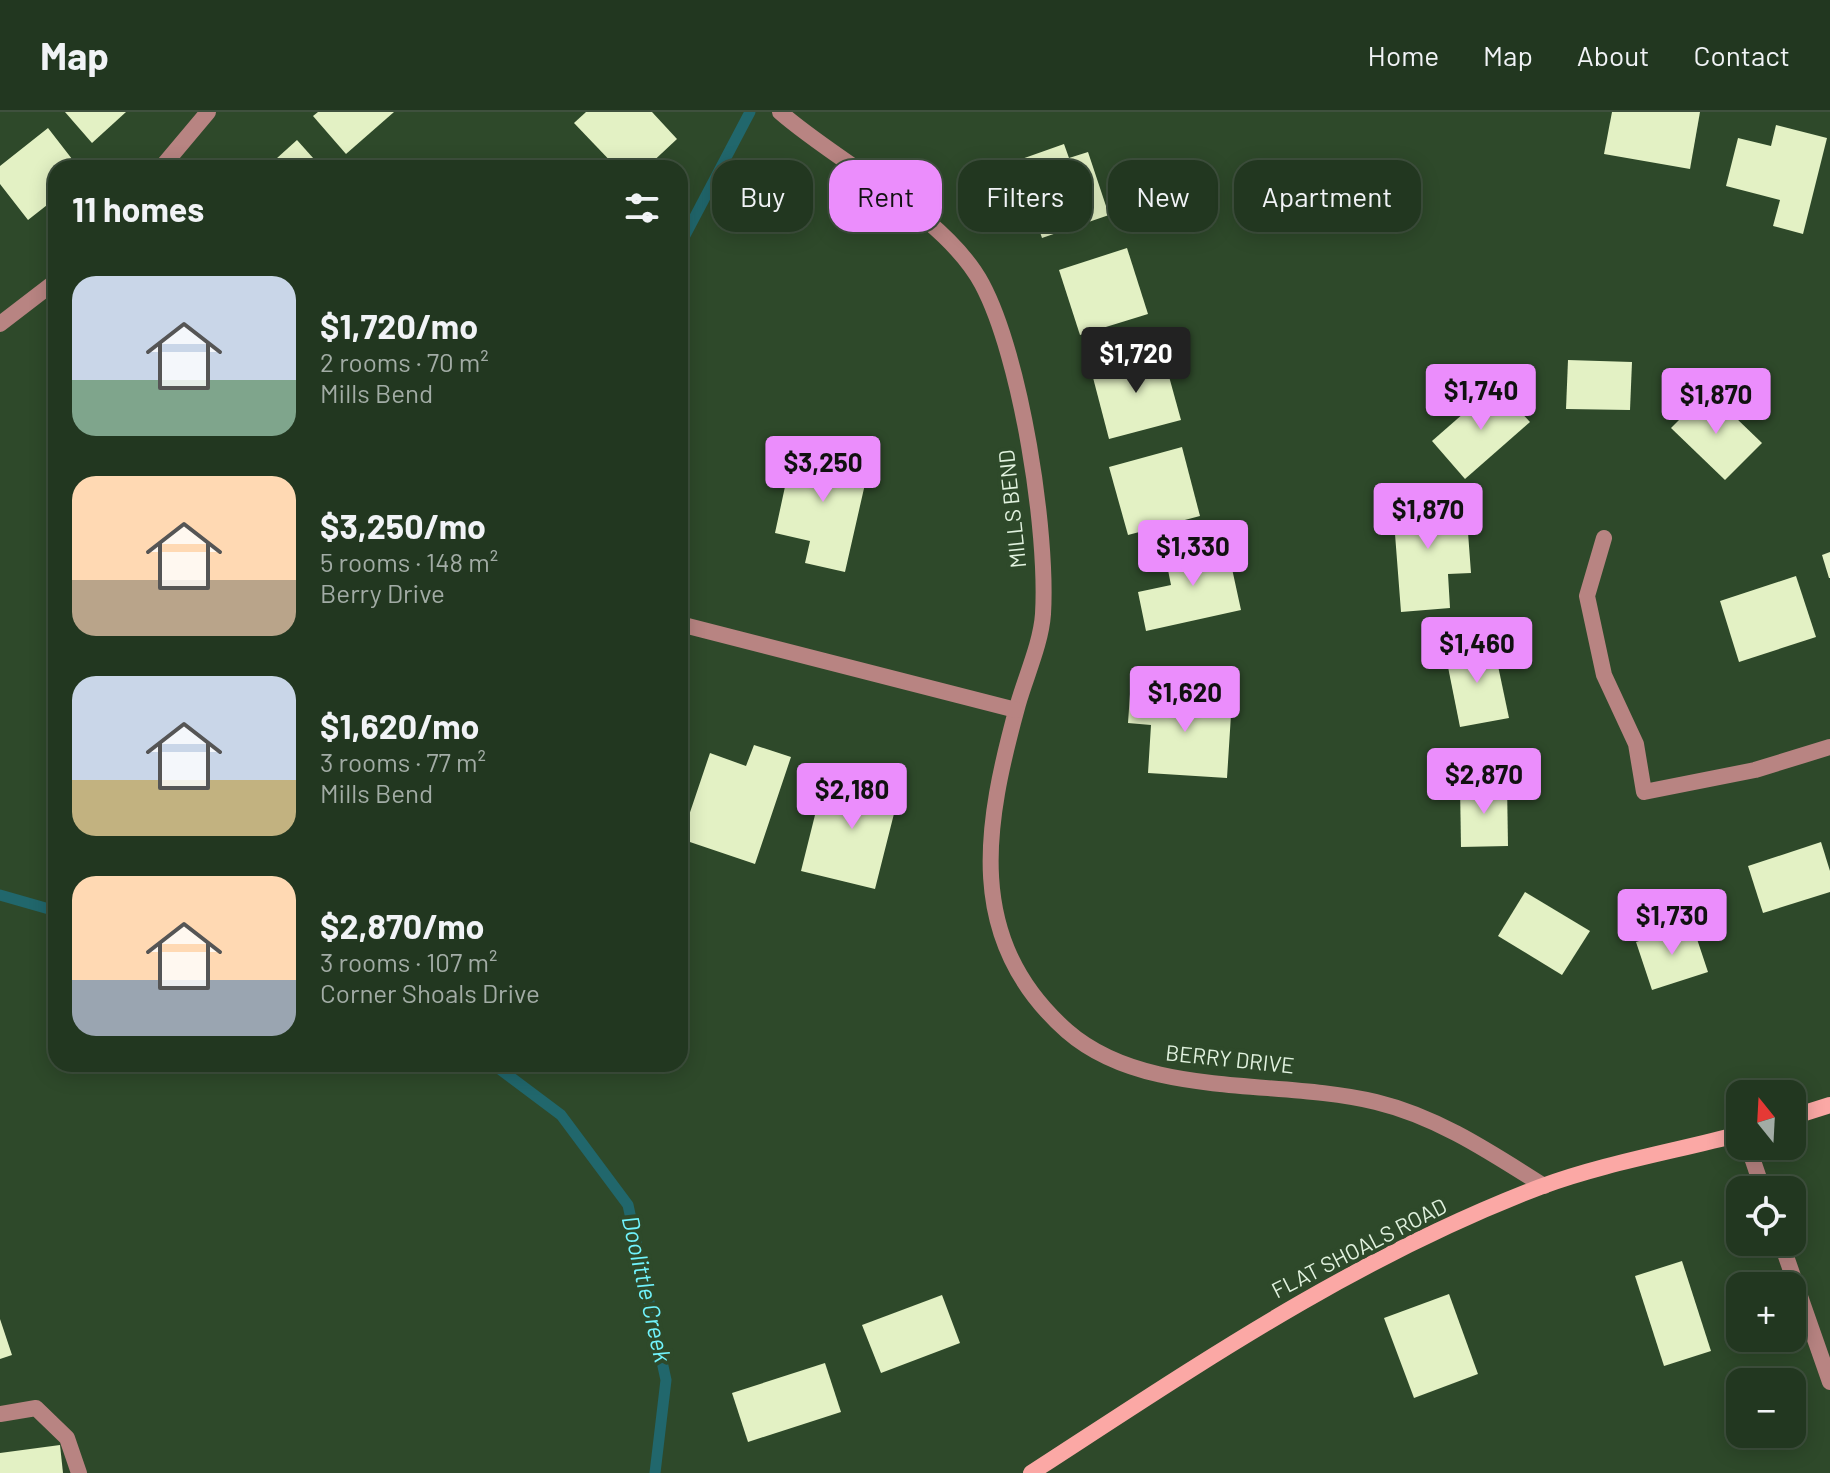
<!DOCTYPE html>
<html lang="en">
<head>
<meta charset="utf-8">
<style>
  body { margin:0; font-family:Barlow,sans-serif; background:#2e422d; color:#f1f3f6; height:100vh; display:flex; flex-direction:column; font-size:30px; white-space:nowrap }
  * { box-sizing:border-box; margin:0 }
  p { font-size:26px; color:#a2aca5 }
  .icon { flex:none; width:44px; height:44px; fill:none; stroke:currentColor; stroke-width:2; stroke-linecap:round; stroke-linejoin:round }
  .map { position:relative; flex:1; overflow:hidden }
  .sheet { position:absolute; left:48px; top:48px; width:640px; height:912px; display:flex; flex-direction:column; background:#223720; border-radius:24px; box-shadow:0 4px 20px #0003,0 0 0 2px #3f513e }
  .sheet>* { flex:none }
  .top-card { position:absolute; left:712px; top:48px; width:760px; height:72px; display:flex; gap:16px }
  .needle { width:52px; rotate:342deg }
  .fabs { position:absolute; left:1726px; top:968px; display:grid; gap:16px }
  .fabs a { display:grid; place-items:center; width:80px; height:80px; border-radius:16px; background:#223720; box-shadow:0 4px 20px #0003,0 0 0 2px #3f513e; font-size:40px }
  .price { position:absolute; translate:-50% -68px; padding:0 18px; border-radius:8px; background:#eb8dfc; color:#111; font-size:26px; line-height:52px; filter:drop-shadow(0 2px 4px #0008) }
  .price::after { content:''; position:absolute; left:50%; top:48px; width:24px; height:18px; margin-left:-12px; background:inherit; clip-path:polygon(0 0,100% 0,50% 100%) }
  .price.current { background:#222; color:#fff }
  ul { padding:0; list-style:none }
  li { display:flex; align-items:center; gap:24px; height:200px; padding:0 24px }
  li span { display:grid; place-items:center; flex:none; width:224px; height:160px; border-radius:24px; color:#555 }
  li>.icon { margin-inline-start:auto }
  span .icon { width:96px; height:96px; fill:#fffc; stroke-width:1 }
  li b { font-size:34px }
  h2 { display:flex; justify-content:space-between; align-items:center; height:96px; padding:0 24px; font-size:34px }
  .tag { padding:0 28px; border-radius:24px; background:#223720; box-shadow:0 4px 20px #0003,0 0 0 2px #3f513e; font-size:28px; line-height:72px }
  .tag.current { background:#eb8dfc; color:#111 }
  header { display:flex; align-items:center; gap:48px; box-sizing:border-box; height:112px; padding:0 40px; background:#223720; border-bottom:2px solid #3f513e }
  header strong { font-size:38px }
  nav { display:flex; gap:44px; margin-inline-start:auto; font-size:28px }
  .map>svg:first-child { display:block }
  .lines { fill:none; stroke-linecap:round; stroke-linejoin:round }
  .stream { stroke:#21676c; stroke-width:11 }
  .building { fill:#e3f1c4 }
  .lane { stroke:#b88482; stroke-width:16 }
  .street { stroke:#b88482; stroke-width:16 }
  .secondary { stroke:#fba8a5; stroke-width:16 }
  .labels { text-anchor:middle; stroke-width:8; stroke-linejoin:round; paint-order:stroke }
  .street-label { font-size:22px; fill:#e1f2df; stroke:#2e492a }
  .water-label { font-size:24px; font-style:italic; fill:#71f4fd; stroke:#2e492a }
</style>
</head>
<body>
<header>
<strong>Map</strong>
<nav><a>Home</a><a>Map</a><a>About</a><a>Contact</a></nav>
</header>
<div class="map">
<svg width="1830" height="1361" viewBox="0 0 1830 1361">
  <rect width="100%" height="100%" fill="#2e492a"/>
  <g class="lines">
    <!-- stream -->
    <g class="stream">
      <path d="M 680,133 L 750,0"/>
      <path d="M 0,783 L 56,799"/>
      <path d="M 493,952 L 561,1003 L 628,1093 L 666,1268 L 655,1361"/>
    </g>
  </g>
  <!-- building -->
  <g class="building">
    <path d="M 65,0 L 126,0 L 92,31 Z"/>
    <path d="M 318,0 L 394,0 L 346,42 L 313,4 Z"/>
    <path d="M 586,0 L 652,0 L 677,27 L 646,56 L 617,56 L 574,11 Z"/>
    <path d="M 1612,0 L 1700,0 L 1690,57 L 1604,42 Z"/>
    <path d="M 1776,13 L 1827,26 L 1803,122 L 1773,114 L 1780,88 L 1726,74 L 1738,26 L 1771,34 Z"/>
    <path d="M 48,16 L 79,56 L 56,56 L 56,86 L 28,108 L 0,72 L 0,54 Z"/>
    <path d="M 297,28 L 322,56 L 266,56 Z"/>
    <path d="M 1064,32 L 1069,46 L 1088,40 L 1109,103 L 1042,126 L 1016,49 Z"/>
    <path d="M 1127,136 L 1148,202 L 1080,223 L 1059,158 Z"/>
    <path d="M 1162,239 L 1181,308 L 1109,327 L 1091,258 Z"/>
    <path d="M 1568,248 L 1632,250 L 1630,298 L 1566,297 Z"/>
    <path d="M 1496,273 L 1530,310 L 1465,367 L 1432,329 Z"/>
    <path d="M 1708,279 L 1762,331 L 1725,368 L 1671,316 Z"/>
    <path d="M 794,333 L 870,350 L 845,460 L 805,451 L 810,429 L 775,421 Z"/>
    <path d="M 1182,335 L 1200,404 L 1128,423 L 1109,355 Z"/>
    <path d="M 1440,379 L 1442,408 L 1467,407 L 1471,461 L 1448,462 L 1450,496 L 1401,500 L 1392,383 Z"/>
    <path d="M 1226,429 L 1241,498 L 1146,519 L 1138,480 L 1171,473 L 1165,443 Z"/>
    <path d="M 1830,440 L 1830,466 L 1829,466 L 1822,443 Z"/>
    <path d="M 1796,464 L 1816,525 L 1739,550 L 1720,489 Z"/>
    <path d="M 1493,530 L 1509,606 L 1460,615 L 1445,540 Z"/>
    <path d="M 1130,582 L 1232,587 L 1227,666 L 1148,661 L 1151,613 L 1128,611 Z"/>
    <path d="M 754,633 L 791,645 L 755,752 L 681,727 L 710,641 L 746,654 Z"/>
    <path d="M 864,660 L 902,670 L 875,777 L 801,759 L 823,671 L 859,680 Z"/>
    <path d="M 1507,672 L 1508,734 L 1461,735 L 1460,673 Z"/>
    <path d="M 1821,730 L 1830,759 L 1830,780 L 1763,801 L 1748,754 Z"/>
    <path d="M 1525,780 L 1590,819 L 1562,863 L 1498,824 Z"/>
    <path d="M 1692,812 L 1708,860 L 1652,878 L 1636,830 Z"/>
    <path d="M 1682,1149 L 1711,1239 L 1664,1254 L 1635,1164 Z"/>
    <path d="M 1449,1182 L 1478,1262 L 1414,1286 L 1384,1206 Z"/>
    <path d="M 942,1183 L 960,1231 L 881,1261 L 862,1213 Z"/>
    <path d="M 0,1207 L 12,1243 L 0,1247 Z"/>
    <path d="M 825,1251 L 841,1300 L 748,1330 L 732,1281 Z"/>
    <path d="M 60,1333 L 63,1361 L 0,1361 L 0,1341 Z"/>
  </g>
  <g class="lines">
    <!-- lane -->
    <path class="lane" d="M 0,1302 L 36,1296 L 67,1326 L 79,1361"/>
    <!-- street -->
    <g class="street">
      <path d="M 780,0 C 839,52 945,103 982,172 C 1021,245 1048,419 1043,502 C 1041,531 1026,564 1018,592 C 985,712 963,827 1067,919 C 1146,988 1278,966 1376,990 C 1438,1005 1490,1040 1544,1074"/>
      <path d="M 161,56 L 208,0"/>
      <path d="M 0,212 L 56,169"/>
      <path d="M 1604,426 L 1587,484 L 1604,563 L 1636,632 L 1644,680 L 1755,658 L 1830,635"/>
      <path d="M 680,512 L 1016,598"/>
      <path d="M 1748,1034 L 1763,1078"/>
      <path d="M 1781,1130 L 1830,1270"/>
    </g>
    <!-- secondary -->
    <g class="secondary">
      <path d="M 1792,1005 L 1830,993"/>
      <path d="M 1031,1361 C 1199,1252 1352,1147 1540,1075 C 1601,1052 1676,1039 1740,1022"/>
    </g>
  </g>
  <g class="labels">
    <!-- street labels -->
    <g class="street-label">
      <text transform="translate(1012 397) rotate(-96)" y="8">MILLS BEND</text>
      <text transform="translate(1230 947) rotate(6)" y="8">BERRY DRIVE</text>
      <text transform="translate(1359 1136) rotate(-27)" y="8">FLAT SHOALS ROAD</text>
    </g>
    <!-- water labels -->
    <g class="water-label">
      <text transform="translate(646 1177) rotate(77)" y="8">Doolittle Creek</text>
    </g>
  </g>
</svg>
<div class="fabs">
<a><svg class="needle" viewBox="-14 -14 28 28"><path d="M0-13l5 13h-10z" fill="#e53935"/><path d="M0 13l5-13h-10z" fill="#a2aca5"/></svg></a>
<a><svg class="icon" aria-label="locate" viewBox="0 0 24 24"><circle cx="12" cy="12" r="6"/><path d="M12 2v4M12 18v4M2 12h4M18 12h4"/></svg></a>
<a>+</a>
<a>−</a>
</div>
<b class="price current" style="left:1136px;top:283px">$1,720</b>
<b class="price" style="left:1481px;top:320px">$1,740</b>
<b class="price" style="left:1716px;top:324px">$1,870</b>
<b class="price" style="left:823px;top:392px">$3,250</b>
<b class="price" style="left:1428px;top:439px">$1,870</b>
<b class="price" style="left:1193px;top:476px">$1,330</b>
<b class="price" style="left:1477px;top:573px">$1,460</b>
<b class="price" style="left:1185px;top:622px">$1,620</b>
<b class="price" style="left:1484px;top:704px">$2,870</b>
<b class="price" style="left:852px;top:719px">$2,180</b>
<b class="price" style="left:1672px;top:845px">$1,730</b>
<div class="top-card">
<a class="tag">Buy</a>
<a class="tag current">Rent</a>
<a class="tag">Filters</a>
<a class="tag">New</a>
<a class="tag">Apartment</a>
</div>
<section class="sheet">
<h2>11 homes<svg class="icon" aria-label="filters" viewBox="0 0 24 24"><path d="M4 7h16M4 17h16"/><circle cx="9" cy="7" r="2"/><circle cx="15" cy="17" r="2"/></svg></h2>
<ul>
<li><span style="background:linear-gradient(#c9d6e8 65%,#7fa58c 0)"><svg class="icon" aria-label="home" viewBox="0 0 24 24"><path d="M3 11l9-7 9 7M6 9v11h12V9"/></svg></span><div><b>$1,720/mo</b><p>2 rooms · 70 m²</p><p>Mills Bend</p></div></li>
<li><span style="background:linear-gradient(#ffd9b3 65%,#b9a48a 0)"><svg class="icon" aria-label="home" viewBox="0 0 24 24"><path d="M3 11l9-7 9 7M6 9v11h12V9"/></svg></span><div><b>$3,250/mo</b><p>5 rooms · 148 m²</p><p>Berry Drive</p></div></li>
<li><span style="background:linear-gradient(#c9d6e8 65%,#c2b280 0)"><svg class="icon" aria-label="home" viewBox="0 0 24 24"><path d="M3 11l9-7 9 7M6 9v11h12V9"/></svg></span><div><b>$1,620/mo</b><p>3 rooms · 77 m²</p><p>Mills Bend</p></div></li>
<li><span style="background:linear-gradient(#ffd9b3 65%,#9aa5b1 0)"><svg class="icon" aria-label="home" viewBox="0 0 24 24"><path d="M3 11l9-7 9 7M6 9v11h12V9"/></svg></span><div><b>$2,870/mo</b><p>3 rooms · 107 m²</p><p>Corner Shoals Drive</p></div></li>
</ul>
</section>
</div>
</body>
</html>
